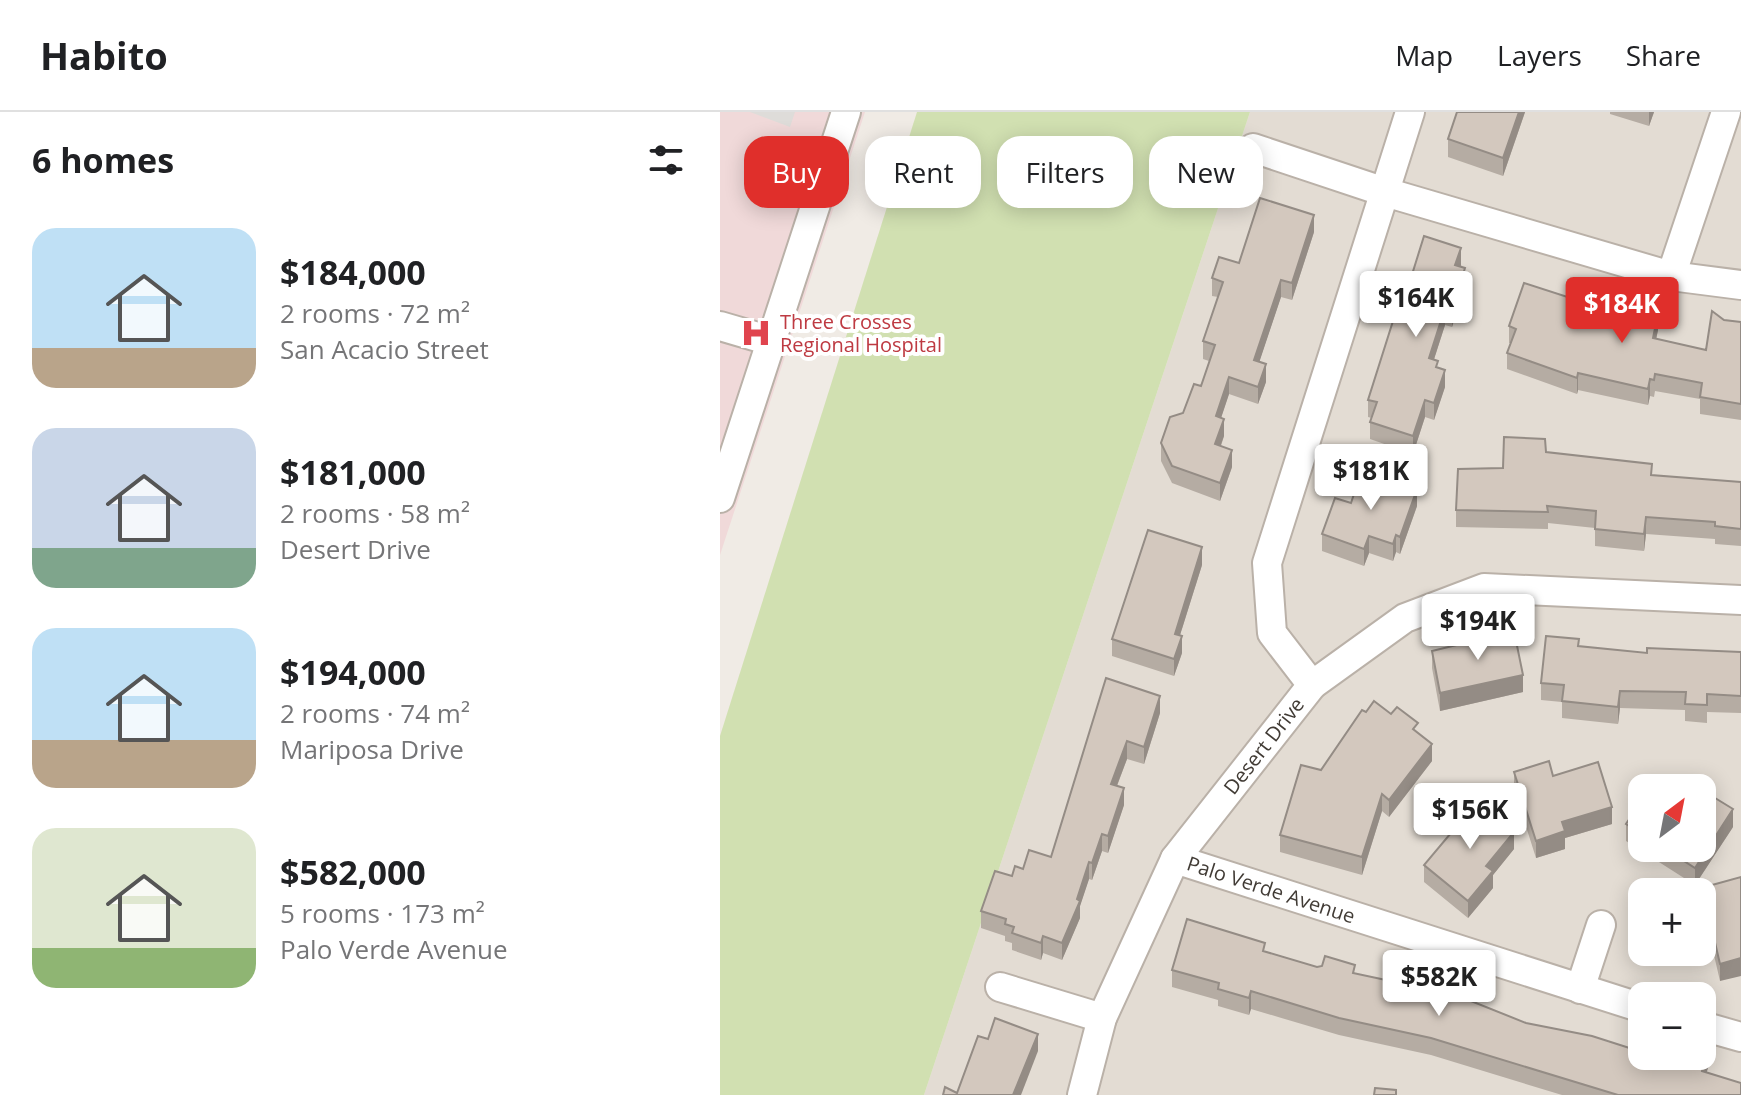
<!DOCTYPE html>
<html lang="en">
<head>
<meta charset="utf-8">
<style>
  body { margin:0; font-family:"Open Sans",sans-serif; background:#f6f6f6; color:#202124; height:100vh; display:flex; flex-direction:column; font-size:30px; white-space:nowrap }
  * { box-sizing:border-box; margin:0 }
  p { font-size:26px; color:#757577 }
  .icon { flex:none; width:44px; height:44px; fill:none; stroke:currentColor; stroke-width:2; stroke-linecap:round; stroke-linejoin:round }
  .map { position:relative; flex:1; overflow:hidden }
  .side { display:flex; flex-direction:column; background:#fff; width:720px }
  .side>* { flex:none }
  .guide { position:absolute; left:24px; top:24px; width:760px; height:72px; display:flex; gap:16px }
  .needle { width:52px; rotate:32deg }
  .controls { position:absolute; left:908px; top:662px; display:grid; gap:16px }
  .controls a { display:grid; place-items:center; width:88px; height:88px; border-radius:16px; background:#fff; box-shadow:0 4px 20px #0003; font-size:40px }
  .price { position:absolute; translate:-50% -68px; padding:0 18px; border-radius:8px; background:#fff; color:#222; font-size:26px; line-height:52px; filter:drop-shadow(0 2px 4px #0008) }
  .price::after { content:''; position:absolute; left:50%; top:48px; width:24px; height:18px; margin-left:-12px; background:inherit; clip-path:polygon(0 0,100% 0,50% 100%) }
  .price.selected { background:#e02f2b; color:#fff }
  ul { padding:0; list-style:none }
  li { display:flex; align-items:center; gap:24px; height:200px; padding:0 32px }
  li span { display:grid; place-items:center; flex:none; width:224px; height:160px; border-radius:24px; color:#555 }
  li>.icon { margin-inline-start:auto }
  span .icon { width:96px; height:96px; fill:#fffc; stroke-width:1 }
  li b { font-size:34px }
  h2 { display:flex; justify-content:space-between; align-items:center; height:96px; padding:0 32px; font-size:34px }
  .chip { padding:0 28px; border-radius:24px; background:#fff; box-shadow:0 4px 20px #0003; font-size:28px; line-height:72px }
  .chip.selected { background:#e02f2b; color:#fff }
  header { display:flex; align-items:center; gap:48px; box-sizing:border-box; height:112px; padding:0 40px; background:#fff; border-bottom:2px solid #e0e0e0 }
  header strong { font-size:38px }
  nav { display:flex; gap:44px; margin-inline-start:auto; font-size:28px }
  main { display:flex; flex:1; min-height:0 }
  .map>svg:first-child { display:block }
  .residential { fill:#e3dcd3; fill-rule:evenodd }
  .medical { fill:#f0d9d9 }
  .green { fill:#d1e0b1 }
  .parking { fill:#dedcd9 }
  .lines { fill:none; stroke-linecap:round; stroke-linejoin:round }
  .minor-casing { stroke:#bab1a8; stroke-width:32 }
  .minor { stroke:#fff; stroke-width:28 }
  .wall { fill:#b5aca3 }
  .shaded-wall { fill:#948c85 }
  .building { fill:#d3c8be; stroke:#948c85; stroke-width:2 }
  .labels { text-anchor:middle; stroke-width:8; stroke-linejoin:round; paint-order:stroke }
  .health-label { font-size:20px; fill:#be3a42; stroke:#fff; text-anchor:start }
  .street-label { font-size:20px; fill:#413b35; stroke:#fff }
</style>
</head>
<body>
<header>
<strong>Habito</strong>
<nav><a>Map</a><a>Layers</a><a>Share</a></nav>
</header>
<main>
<section class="side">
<h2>6 homes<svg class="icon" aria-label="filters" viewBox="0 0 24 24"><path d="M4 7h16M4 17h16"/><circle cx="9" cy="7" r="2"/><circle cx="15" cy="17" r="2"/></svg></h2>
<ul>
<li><span style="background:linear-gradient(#bfe0f5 75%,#b9a48a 0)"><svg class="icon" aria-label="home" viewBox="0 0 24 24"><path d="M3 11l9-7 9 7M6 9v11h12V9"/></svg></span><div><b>$184,000</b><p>2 rooms · 72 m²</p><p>San Acacio Street</p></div></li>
<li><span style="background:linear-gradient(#c9d6e8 75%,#7fa58c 0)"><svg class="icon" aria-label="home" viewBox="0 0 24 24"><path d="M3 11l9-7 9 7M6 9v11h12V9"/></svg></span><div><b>$181,000</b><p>2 rooms · 58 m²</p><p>Desert Drive</p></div></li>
<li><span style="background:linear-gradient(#bfe0f5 70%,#b9a48a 0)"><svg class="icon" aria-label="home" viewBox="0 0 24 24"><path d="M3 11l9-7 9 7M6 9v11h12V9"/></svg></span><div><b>$194,000</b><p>2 rooms · 74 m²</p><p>Mariposa Drive</p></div></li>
<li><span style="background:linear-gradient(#dfe7d0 75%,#8fb573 0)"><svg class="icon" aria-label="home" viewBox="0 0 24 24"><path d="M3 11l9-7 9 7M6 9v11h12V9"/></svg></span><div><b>$582,000</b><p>5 rooms · 173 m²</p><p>Palo Verde Avenue</p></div></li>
</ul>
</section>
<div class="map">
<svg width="1021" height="983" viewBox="0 0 1021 983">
  <rect width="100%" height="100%" fill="#f0ebe5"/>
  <!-- residential -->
  <path class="residential" d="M 530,0 L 1021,0 L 1021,983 L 204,983 ZM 922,676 L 982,676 L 982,736 L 922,736 ZM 922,780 L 982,780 L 982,840 L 922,840 ZM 922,884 L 982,884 L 982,944 L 922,944 Z"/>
  <!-- medical -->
  <path class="medical" d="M 0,0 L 145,0 L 0,443 Z"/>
  <!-- green -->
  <path class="green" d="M 197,0 L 530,0 L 204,983 L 0,983 L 0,624 Z"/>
  <!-- parking -->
  <path class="parking" d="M 30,0 L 75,0 L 70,15 Z"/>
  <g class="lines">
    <!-- minor casing -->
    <g class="minor-casing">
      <g id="minor">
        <path d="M 533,36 L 665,80 L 951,164 L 1021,173"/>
        <path d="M 951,164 L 1006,0"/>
        <path d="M 0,214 L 51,229"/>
        <path d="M 0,386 L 126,0"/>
        <path d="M 592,573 L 685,506 L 764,476 L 1021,488"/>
        <path d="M 455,747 L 922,896"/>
        <path d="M 280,875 L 382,906"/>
        <path d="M 860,877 L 881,813"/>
        <path d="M 982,914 L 1021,925"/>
        <path d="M 362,983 L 382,906 L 455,747 L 592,573 L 552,521 L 547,451 L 690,0"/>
      </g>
    </g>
    <!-- minor -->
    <use href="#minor" class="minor"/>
  </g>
  <!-- wall -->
  <g class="wall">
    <path d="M 737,0 L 805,0 L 783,64 L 728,45 L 728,27 Z"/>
    <path d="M 890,0 L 934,0 L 929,14 L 890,2 Z"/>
    <path d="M 594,120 L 572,188 L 561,185 L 539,250 L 546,270 L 538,292 L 509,282 L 501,306 L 504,324 L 501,334 L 512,355 L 500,389 L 452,371 L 441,349 L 441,331 L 463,301 L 481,274 L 489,249 L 483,247 L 483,229 L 498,185 L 492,184 L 492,166 Z"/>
    <path d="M 741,153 L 745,174 L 732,215 L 725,213 L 714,247 L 725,275 L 714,308 L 705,305 L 693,342 L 650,327 L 650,310 L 652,306 L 648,305 L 648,288 L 690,169 Z"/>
    <path d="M 1004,208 L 1021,210 L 1021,308 L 980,302 L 980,287 L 935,279 L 934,285 L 930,284 L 928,293 L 858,278 L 857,282 L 787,257 L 787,241 L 791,231 L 789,231 L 789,214 L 938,218 L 936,227 L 986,238 Z"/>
    <path d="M 826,340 L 932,363 L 1021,370 L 1021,434 L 995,432 L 995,427 L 926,422 L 924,439 L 875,434 L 875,416 L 828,411 L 828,417 L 736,415 L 736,398 L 783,356 Z"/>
    <path d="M 631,391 L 697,394 L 680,442 L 676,440 L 673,449 L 649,441 L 644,454 L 602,439 L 602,422 Z"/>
    <path d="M 482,453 L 460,523 L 462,541 L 454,564 L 392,544 L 392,527 Z"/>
    <path d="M 859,534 L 927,541 L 1021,540 L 1021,601 L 987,600 L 987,611 L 965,609 L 965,598 L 900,596 L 898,612 L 842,606 L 842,590 L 821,588 L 821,571 Z"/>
    <path d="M 712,539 L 803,580 L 720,599 L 712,556 Z"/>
    <path d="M 386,566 L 440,601 L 424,652 L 407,647 L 397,674 L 404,693 L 388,741 L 382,739 L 372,768 L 369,767 L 360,794 L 360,806 L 342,848 L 323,841 L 321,848 L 292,838 L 292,831 L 285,829 L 285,824 L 261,816 L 261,799 L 292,764 L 303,757 L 331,745 Z"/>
    <path d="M 646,600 L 698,621 L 712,649 L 669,705 L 662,699 L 642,763 L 560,740 L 560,723 L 601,658 Z"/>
    <path d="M 794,660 L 833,664 L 892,712 L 845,726 L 845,737 L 816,746 L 794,677 Z"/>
    <path d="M 922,688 L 922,736 L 982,736 L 1013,715 L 975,773 L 906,729 L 906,712 Z"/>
    <path d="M 794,737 L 773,763 L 773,776 L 748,806 L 704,770 L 704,753 Z"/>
    <path d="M 1021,765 L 1000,869 L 993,839 L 987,841 L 982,823 L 982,780 Z"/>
    <path d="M 545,839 L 597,855 L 635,861 L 806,911 L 948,949 L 991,946 L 986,961 L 1021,983 L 842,983 L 711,943 L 619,923 L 531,897 L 529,903 L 498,894 L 498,888 L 452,875 L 452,858 Z"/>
  </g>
  <!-- shaded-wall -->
  <g class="shaded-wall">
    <path d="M 799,0 L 805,0 L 783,64 L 783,46 Z"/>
    <path d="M 929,0 L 934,0 L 929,14 Z"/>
    <path d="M 594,103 L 594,120 L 572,188 L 572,171 Z"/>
    <path d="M 741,136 L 741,153 L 735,171 L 735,153 Z"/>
    <path d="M 745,156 L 745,174 L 732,215 L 732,198 Z"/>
    <path d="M 561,168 L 561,185 L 534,266 L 534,248 Z"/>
    <path d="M 725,196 L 725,213 L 709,263 L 709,246 Z"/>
    <path d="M 938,202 L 938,218 L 933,242 L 933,226 Z"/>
    <path d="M 546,252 L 546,270 L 538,292 L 538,275 Z"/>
    <path d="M 725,258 L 725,275 L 714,308 L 714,291 Z"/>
    <path d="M 858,261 L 858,278 L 857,282 L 857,266 Z"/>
    <path d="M 509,265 L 509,282 L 496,321 L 496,304 Z"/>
    <path d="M 930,267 L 930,284 L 928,293 L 928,277 Z"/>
    <path d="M 705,288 L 705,305 L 693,342 L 693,324 Z"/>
    <path d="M 504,307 L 504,324 L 495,349 L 495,332 Z"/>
    <path d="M 512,338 L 512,355 L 500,389 L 500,371 Z"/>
    <path d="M 697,377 L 697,394 L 680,442 L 680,425 Z"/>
    <path d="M 926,405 L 926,422 L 924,439 L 924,422 Z"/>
    <path d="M 676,423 L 676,440 L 673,449 L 673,432 Z"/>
    <path d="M 649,424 L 649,441 L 644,454 L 644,437 Z"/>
    <path d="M 482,435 L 482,453 L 455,539 L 455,522 Z"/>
    <path d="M 462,524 L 462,541 L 454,564 L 454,547 Z"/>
    <path d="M 803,563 L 803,580 L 720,599 L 720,581 Z"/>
    <path d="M 900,579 L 900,596 L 898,612 L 898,595 Z"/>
    <path d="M 440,584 L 440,601 L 424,652 L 424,635 Z"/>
    <path d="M 407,629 L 407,647 L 391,689 L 391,672 Z"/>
    <path d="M 712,632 L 712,649 L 669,705 L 669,688 Z"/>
    <path d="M 404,676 L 404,693 L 388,741 L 388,724 Z"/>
    <path d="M 662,682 L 662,699 L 642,763 L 642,745 Z"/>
    <path d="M 892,695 L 892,712 L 845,726 L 845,737 L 816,746 L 816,729 L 842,710 Z"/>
    <path d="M 1013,697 L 1013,715 L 975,773 L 975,756 Z"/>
    <path d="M 794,720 L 794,737 L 773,763 L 773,776 L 748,806 L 748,789 L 766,754 Z"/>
    <path d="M 382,722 L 382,739 L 372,768 L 372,751 Z"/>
    <path d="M 369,750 L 369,767 L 360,794 L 360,806 L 342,848 L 342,831 Z"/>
    <path d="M 993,822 L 993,839 L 987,841 L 987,824 Z"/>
    <path d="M 323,824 L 323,841 L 321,848 L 321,831 Z"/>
    <path d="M 1021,846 L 1021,864 L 1000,869 L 1000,852 Z"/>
    <path d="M 531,879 L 531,897 L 529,903 L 529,886 Z"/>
    <path d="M 318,922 L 318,939 L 301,983 L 293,983 Z"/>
    <path d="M 991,929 L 991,946 L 982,976 L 982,959 Z"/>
  </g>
  <!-- building -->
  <g class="building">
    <path d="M 737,0 L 799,0 L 783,46 L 728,27 Z"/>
    <path d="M 540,86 L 594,103 L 572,171 L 561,168 L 534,248 L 546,252 L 538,275 L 509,265 L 496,304 L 504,307 L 495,332 L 512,338 L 500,371 L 452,354 L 441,331 L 450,305 L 463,301 L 474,272 L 481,274 L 495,233 L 483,229 L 503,170 L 492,166 L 499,145 L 519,151 Z"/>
    <path d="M 704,124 L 741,136 L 735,153 L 745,156 L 732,198 L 725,196 L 709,246 L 718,249 L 716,255 L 725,258 L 714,291 L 705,288 L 693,324 L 650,310 L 657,290 L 648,288 L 686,168 L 690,169 Z"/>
    <path d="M 804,171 L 900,202 L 902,194 L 938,202 L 933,226 L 986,238 L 992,199 L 1004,208 L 1021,210 L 1021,292 L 980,285 L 982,271 L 935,262 L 934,268 L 930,267 L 928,277 L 858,261 L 857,266 L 787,241 L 796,217 L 789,214 Z"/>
    <path d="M 784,325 L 825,327 L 826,340 L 932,352 L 931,363 L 1021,370 L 1021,417 L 995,414 L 995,410 L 926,405 L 924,422 L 875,417 L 876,399 L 827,394 L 828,400 L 736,398 L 738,357 L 783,356 Z"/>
    <path d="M 642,358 L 697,377 L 680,425 L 676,423 L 673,432 L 649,424 L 644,437 L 602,422 L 615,386 L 631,391 Z"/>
    <path d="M 428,418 L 482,435 L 455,522 L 462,524 L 454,547 L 392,527 Z"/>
    <path d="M 794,519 L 803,563 L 720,581 L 712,539 Z"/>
    <path d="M 826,524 L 859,527 L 858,534 L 927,541 L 927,536 L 1021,540 L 1021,584 L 987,582 L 987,593 L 965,592 L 966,580 L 900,579 L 898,595 L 842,589 L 844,573 L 821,571 Z"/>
    <path d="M 386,566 L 440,584 L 424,635 L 407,629 L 391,672 L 404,676 L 388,724 L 382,722 L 372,751 L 369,750 L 357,787 L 360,789 L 342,831 L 323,824 L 321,831 L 292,821 L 294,815 L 285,812 L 286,807 L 261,799 L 275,759 L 292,764 L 295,754 L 303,757 L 309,738 L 331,745 Z"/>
    <path d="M 654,589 L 671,602 L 677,595 L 698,611 L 693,617 L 712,632 L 669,688 L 662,682 L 642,745 L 560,723 L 581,653 L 601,658 L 642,598 L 646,600 Z"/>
    <path d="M 829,649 L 833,664 L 878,650 L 892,695 L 842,710 L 845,719 L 816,729 L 794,660 Z"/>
    <path d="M 982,678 L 1013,697 L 975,756 L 944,736 L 982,736 Z"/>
    <path d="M 922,688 L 922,722 L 906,712 Z"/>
    <path d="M 757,690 L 794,720 L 766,754 L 773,759 L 748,789 L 704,753 Z"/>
    <path d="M 1021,765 L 1021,846 L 1000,852 L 993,822 L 987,824 L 982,806 L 982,780 L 975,780 L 974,778 Z"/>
    <path d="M 467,807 L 545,831 L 543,839 L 597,855 L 602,854 L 605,844 L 635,853 L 633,861 L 736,883 L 806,911 L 872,924 L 922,940 L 922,944 L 933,944 L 948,949 L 950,944 L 982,944 L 982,926 L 991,929 L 982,959 L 1021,971 L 1021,983 L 898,983 L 711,926 L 619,906 L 531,879 L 529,886 L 498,877 L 499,871 L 452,858 Z"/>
    <path d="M 275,906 L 318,922 L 293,983 L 223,983 L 225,975 L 237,981 L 258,924 L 268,927 Z"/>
    <path d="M 655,976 L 676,978 L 676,983 L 654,983 Z"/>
  </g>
  <!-- icons -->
  <defs>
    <g id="hospital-bare" transform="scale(2.4)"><path d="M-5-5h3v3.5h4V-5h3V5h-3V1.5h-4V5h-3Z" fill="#e0444e" stroke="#fff" stroke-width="2.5" paint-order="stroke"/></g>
  </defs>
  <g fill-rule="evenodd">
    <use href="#hospital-bare" x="36" y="221"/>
  </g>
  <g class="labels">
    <!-- health labels -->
    <g class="health-label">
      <text x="60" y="217">Three Crosses<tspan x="60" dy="23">Regional Hospital</tspan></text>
    </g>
    <!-- street labels -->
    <g class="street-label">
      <text transform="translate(544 634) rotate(-52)" y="7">Desert Drive</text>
      <text transform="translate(551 778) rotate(18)" y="7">Palo Verde Avenue</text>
    </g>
  </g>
</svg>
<div class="controls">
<a><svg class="needle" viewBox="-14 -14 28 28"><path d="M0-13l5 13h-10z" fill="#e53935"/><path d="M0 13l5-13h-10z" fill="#757577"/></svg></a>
<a>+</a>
<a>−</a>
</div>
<b class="price" style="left:696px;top:227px">$164K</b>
<b class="price selected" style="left:902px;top:233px">$184K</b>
<b class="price" style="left:651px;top:400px">$181K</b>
<b class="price" style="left:758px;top:550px">$194K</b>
<b class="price" style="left:750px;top:739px">$156K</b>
<b class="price" style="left:719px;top:906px">$582K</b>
<div class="guide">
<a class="chip selected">Buy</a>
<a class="chip">Rent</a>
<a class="chip">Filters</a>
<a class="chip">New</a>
</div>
</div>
</main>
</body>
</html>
